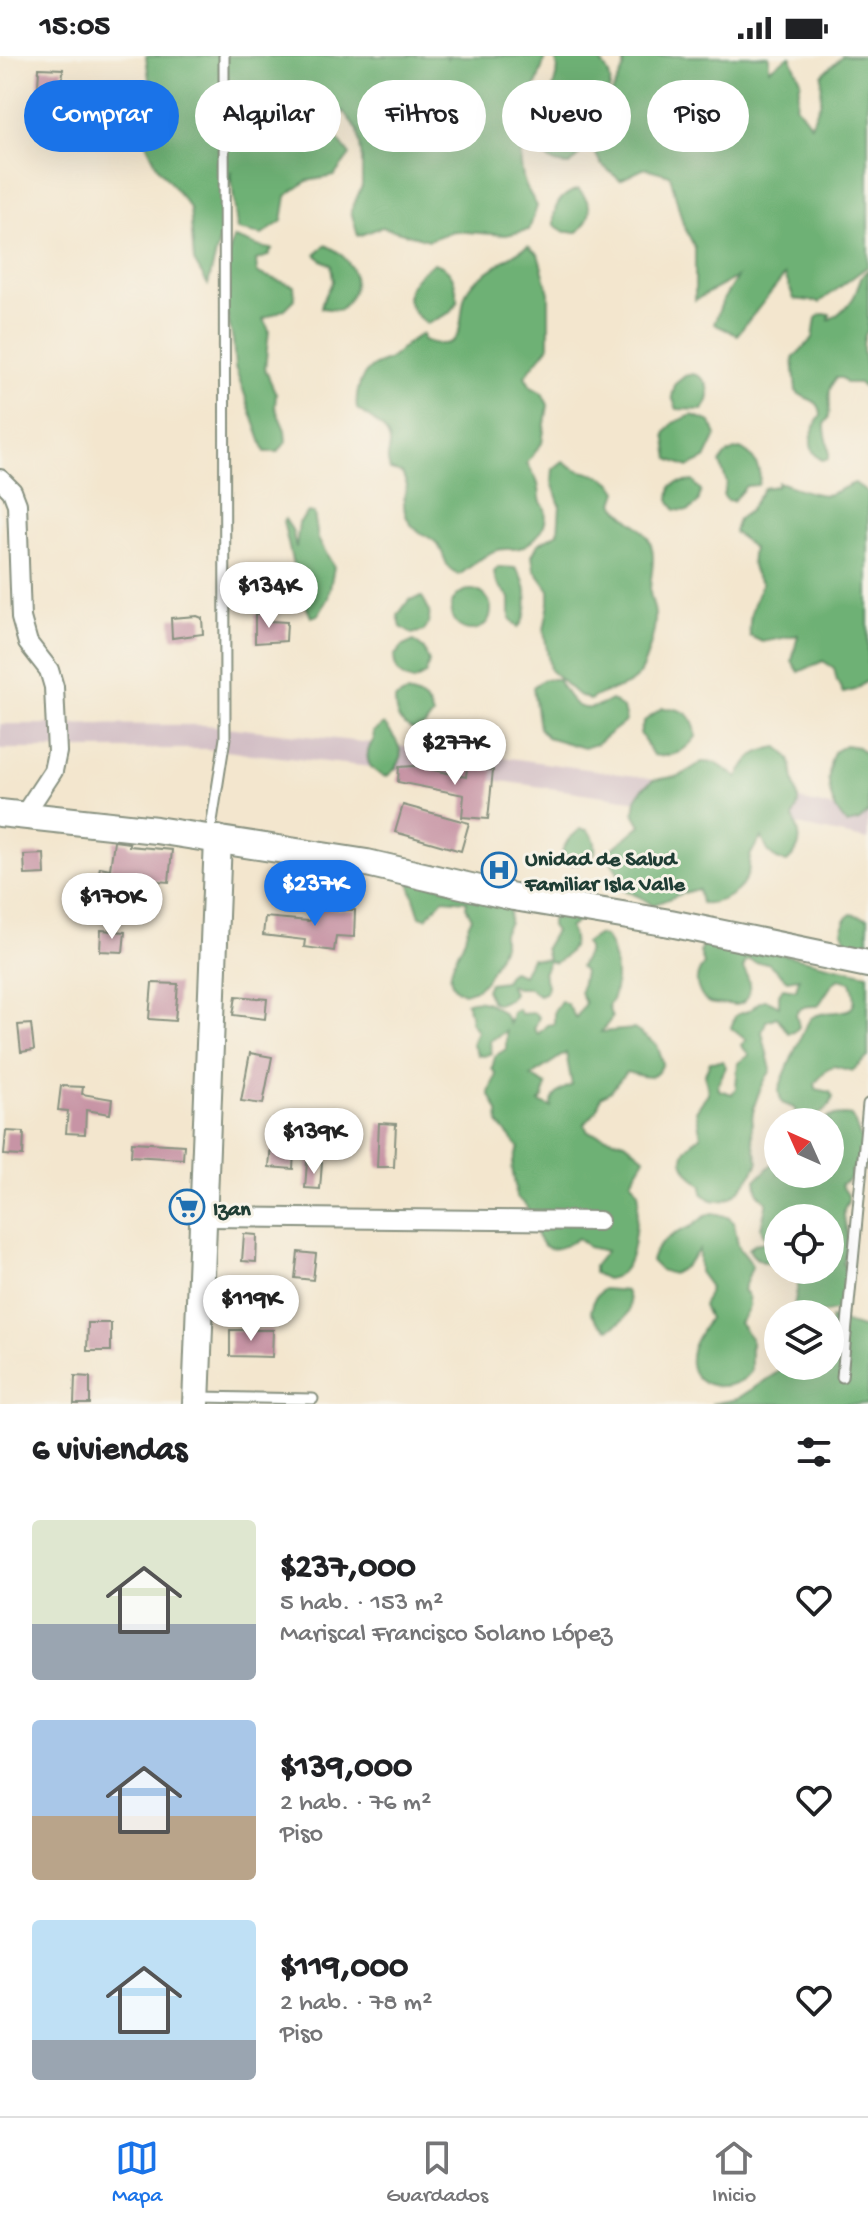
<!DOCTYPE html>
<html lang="es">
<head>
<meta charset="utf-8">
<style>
  body { margin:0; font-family:"Gochi Hand",sans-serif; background:#f2f2f2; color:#202124; height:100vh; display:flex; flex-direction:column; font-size:30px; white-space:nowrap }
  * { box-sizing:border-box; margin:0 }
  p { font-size:26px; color:#757577 }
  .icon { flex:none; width:44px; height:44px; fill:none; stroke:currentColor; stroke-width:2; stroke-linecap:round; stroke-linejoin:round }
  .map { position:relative; height:1348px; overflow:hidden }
  .side { display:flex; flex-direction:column; background:#fff; flex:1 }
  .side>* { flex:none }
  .guide { position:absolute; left:24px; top:24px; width:820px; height:72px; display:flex; gap:16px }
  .needle { width:52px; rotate:315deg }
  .controls { position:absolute; left:764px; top:1052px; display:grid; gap:16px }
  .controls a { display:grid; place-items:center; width:80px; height:80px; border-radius:50%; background:#fff; box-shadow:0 8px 32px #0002; font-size:40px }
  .price { position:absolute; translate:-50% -68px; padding:0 18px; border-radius:28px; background:#fff; color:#222; font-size:26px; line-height:52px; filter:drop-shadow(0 2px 4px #0008) }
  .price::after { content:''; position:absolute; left:50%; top:48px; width:24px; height:18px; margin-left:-12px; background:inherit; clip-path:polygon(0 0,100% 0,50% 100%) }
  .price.active { background:#1a73e8; color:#fff }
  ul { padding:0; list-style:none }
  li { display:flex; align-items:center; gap:24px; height:200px; padding:0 32px }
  li span { display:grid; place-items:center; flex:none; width:224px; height:160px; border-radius:8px; color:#555 }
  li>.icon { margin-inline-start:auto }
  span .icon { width:96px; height:96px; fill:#fffc; stroke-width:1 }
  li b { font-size:34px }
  h2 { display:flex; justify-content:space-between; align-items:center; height:96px; padding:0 32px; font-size:34px }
  .chip { padding:0 28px; border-radius:36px; background:#fff; box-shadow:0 8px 32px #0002; font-size:28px; line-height:72px }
  .chip.active { background:#1a73e8; color:#fff }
  .status { display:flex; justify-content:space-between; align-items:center; height:56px; padding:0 40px; background:#fff; direction:ltr }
  .status svg { height:22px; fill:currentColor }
  .tabs { display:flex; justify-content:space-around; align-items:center; height:112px; border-top:2px solid #e0e0e0; background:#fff; font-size:22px; color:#757577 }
  .tabs a { display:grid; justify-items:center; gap:4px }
  .tabs .active { color:#1a73e8 }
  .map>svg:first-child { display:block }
  .industrial { fill:#d2bec5 }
  .forest { fill:#6eb174; stroke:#467754; stroke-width:2; fill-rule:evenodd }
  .building { fill:#c794a5 }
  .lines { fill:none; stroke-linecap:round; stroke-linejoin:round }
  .lane-casing { stroke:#899281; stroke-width:13 }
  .street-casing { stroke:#899281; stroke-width:22 }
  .secondary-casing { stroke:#899281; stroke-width:30 }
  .lane { stroke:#fff; stroke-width:9 }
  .street { stroke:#fff; stroke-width:18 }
  .secondary { stroke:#fff; stroke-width:26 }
  .labels { text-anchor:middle; stroke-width:6; stroke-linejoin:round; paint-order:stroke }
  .poi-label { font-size:22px; font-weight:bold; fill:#1f3d34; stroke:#f7f3e8; text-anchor:start }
</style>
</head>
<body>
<div class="status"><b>15:05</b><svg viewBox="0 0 49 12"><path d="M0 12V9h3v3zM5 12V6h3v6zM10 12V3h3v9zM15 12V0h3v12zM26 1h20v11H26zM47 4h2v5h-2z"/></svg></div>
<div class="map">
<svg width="868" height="1348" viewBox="0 0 868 1348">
  <rect width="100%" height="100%" fill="#f7f3e8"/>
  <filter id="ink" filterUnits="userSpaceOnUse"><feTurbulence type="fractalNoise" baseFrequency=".0125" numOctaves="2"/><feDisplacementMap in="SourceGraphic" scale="16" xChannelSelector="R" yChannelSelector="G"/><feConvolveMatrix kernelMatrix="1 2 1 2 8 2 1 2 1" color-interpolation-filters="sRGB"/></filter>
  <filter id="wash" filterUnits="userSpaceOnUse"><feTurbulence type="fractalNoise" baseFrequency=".006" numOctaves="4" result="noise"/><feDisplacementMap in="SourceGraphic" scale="32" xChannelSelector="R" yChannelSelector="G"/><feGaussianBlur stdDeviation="1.8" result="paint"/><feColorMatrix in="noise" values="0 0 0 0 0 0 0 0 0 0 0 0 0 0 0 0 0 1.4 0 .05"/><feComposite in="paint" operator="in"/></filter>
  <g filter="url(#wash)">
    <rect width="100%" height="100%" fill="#f3e6ce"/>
    <!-- industrial -->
    <path class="industrial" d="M 0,668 L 206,669 L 510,702 L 795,743 L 868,759 L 868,784 L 789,767 L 508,726 L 206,693 L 0,693 Z"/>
    <!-- forest -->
    <g class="forest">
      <path d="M 146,0 L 446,0 L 448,3 L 448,0 L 546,0 C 534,38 511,88 525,128 C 528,135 533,143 537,150 L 529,174 L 506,179 L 453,175 L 429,184 L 382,171 L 358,180 L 351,155 L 362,130 L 362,103 L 358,75 L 343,55 L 334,78 L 350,99 L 334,120 L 307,125 L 286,140 L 282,165 L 262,179 L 237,174 L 231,115 L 221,178 L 208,229 L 194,205 L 190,152 L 157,110 L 145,85 L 150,31 Z"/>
      <path d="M 555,0 L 595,0 C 638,39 580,69 553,32 L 558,13 Z"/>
      <path d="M 624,0 L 769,0 L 769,13 L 790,0 L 801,24 L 796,49 L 811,69 L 821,45 L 822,19 L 842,0 L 868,0 L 868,210 L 820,246 L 794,243 L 785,219 L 737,279 L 714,268 L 723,244 L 737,221 L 695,244 L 695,192 L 683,168 L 670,119 L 645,112 L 620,124 L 601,108 L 589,85 L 624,12 Z"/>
      <path d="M 559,74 L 573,75 L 579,86 L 579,100 L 570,109 C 554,109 548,105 539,92 Z"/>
      <path d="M 578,133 C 593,148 594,161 578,176 L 565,176 L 554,169 C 553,150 559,140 578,133 Z"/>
      <path d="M 234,182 C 248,185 257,192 272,193 L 268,200 L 256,204 L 257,217 L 294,230 L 295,243 L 285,253 L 263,263 L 269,274 L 265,313 L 276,338 L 275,351 L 285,374 L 286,386 L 278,396 L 265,396 L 235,311 L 233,284 L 224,246 L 230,194 Z"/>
      <path d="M 325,189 C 354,200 367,233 339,254 L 321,252 L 322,246 L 333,225 L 331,209 L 320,203 L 316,198 Z"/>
      <path d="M 528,190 L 538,198 L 549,237 L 549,290 L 525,320 L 531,331 L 542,337 L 548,349 L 542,387 L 527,407 C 536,423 539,424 540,442 C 541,450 543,446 545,453 C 549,471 535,486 520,492 C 509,495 501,490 490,497 C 479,503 469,512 459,519 C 442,510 448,504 438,489 C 433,482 425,480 418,475 C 402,463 402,445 407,429 L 402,417 L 390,414 C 385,397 390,399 390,387 C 389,372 368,361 357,353 C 355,337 360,318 375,309 C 381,306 387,305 392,301 C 403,292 409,284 422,278 L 423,284 C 475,303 453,252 470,230 C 478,221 517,196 528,190 Z"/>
      <path d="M 434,207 C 454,212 455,227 458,245 L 451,256 L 427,268 C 397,246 405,226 434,207 Z"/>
      <path d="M 868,214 L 868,273 C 857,292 868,309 868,329 L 863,331 L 859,327 L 846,327 L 842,322 L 836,322 C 825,335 832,345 829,359 C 827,370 825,360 825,371 C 825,383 832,392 828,403 L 822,404 C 804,393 811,374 821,359 C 820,341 806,346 796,335 L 793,302 L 813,282 L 816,262 L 822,258 L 830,258 L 829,264 C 838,259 853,247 856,236 C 860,226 859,221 868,214 Z"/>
      <path d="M 693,318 C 710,322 714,342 702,354 L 677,353 L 672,341 L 675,328 L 685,320 Z"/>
      <path d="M 692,359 L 711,366 L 716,380 L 705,403 L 688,411 L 669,403 L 665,378 L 673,367 Z"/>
      <path d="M 740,393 C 753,398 764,416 758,429 L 746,430 L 733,445 L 727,444 L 723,439 L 727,427 L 720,407 C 724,399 730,394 740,393 Z"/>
      <path d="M 563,405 C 585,423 604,412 618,435 L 614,447 C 623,462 639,467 648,482 C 658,500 650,517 650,536 C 651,544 655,552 655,560 C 656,574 645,615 634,624 C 622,635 604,633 590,644 L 578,639 L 550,614 L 544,574 L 549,547 L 549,534 L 534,513 L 532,500 L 538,488 L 558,477 L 560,450 L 552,426 L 553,413 Z"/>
      <path d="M 693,425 L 701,435 L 698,447 L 688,455 L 675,454 L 669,443 L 671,430 L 677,427 Z"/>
      <path d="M 778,426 C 792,430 819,442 830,438 C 839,435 846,430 855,427 L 868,437 L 868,624 L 855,634 L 843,637 L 837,625 L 834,612 L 823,605 L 799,616 L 792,605 L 798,579 L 762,586 L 750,580 C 748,560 754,546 762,527 C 751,516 750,507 753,492 L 734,476 L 738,463 L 749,455 L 764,432 L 777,430 Z"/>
      <path d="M 308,456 L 314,457 L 318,483 L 334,511 L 328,542 L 318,559 L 311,561 L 298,531 L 283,465 L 285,463 L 292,474 L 296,492 L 299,467 Z"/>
      <path d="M 498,511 L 515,512 C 529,525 531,557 518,572 L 510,562 L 510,542 C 503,532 495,530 494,516 Z"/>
      <circle cx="471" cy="554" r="20"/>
      <path d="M 422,541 C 431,554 432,562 424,575 L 412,578 L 401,571 L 398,559 L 409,544 Z"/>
      <path d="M 414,585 L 424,593 L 429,606 L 425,619 L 414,625 C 399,622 395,615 394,600 L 403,590 Z"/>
      <path d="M 544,623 L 558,623 C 572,651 582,661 611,644 L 623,652 L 626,665 L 596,688 L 584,692 L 547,681 L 539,672 L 533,631 Z"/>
      <path d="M 406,637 C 422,640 428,644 433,660 L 424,670 L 413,674 C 398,667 395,659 395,643 Z"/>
      <path d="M 662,652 C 684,652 695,658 696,681 C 684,696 672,703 653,699 L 640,677 L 644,665 Z"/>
      <path d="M 384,668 C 400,688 411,703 386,721 C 367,714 362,700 374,683 L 373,676 Z"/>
      <path d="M 845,689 L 858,691 L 868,700 L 868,757 L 859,765 L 847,768 C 828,749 824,720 834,696 Z"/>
      <path d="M 778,691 C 794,704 791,706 794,724 C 797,742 802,743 793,761 C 802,780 803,792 787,806 C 770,803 767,795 762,781 C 758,786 754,792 751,798 C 748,804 750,811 748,817 C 743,837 719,849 701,847 L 698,833 C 680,837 668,844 652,849 C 641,839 630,838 618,831 L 619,818 L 612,807 L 611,794 L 641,769 L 634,757 L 636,743 L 643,732 L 653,724 L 680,720 L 702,706 L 716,707 L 738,722 C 746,702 757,694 778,691 Z"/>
      <path d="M 580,773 L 587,774 C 595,781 596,787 595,797 C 586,805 579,811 566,807 L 562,795 L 568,784 Z"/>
      <path d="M 408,823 L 510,847 L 509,866 L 503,877 L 503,889 L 498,901 L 486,924 L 476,933 L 464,937 C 439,927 455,903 463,887 C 467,878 466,870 472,862 L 466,851 L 467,845 L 443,843 L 426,862 L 420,860 Z"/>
      <path d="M 851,858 L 868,862 L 868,899 L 847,887 L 842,875 L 846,862 Z"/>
      <path d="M 557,859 L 585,860 L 569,872 C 579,888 570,898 555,907 L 549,905 L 543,917 L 547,929 L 546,936 L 539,939 L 529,932 L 516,932 L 509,928 L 513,937 L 509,943 L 497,948 L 491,945 L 486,934 L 489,927 L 505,925 L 507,919 L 512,915 L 523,919 L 531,902 L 548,904 L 545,892 L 555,875 L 551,870 L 551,864 Z"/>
      <path d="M 597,879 L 604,880 C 617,893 621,935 608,950 L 612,962 L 601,976 L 634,973 L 657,989 L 663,1007 C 654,1029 643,1019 626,1016 L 611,1035 L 601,1041 L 597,1054 L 584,1068 L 588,1076 L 625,1086 L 645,1102 L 631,1125 L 638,1136 L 639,1143 C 633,1167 640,1220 606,1223 L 594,1217 L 594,1210 L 606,1195 L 588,1191 L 578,1182 C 547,1203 540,1192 530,1161 C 528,1157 528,1152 525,1148 C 523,1145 518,1144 516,1141 C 516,1116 506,1116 519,1092 L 499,1068 L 498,1055 L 489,1037 L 496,1018 L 492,1013 L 495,1000 L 506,993 L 506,975 L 490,985 L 491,997 L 484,1000 L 478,999 L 472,988 L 477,975 L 470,965 L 471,959 L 466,947 C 481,939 503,952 509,968 L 512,956 L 518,953 L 521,958 L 534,957 L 539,961 L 534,973 L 538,978 L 547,969 L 554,968 L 554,955 L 561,945 L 567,948 L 576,962 L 585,947 L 580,936 L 584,916 L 580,911 C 584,901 591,897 585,887 ZM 566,997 L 572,1029 C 560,1034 553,1038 551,1051 L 539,1046 L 543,1042 L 546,1029 L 531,1020 Z"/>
      <path d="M 709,887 L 720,892 L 732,887 L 868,918 L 868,1001 L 852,1015 L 834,1010 L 827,1013 L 815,1027 L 816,1033 L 830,1036 L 833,1041 C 829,1057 811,1065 797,1058 L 794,1052 L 782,1047 C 781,1043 779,1039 779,1035 C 779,1029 808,964 811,962 C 831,948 866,970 851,926 L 839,923 L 833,927 L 818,950 C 808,950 802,949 796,958 L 799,971 L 794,976 L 788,977 L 777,961 L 766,965 L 762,976 L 771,1014 C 751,1045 746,1071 759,1106 C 748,1125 726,1161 702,1137 L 702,1130 C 680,1111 674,1098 701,1080 L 696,1055 L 708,1037 L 705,1018 L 710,1006 L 723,1005 L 726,1011 L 718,1028 L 719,1034 L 732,1038 L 736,1032 L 738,1007 L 749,999 L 741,989 L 746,984 L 731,972 L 735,960 C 739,957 744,957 748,955 C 763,945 760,939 779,950 L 779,938 L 783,932 L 796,934 L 799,922 L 787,924 L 768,907 L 755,907 L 749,904 L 745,907 L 743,913 C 752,924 753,948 734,949 C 732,949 730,948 728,948 C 713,949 704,950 698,932 C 695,923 697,916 704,908 L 700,896 L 702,890 Z"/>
      <path d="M 845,1059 L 851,1060 C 858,1070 856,1078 865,1088 L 865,1101 L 851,1115 L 851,1121 L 841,1129 L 848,1139 L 848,1146 C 838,1158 849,1172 848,1187 C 848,1194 845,1201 843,1208 C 852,1220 849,1224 845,1238 C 844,1242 845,1247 842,1250 C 834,1260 803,1259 794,1250 L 799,1224 L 792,1214 L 830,1214 L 830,1162 L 778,1162 L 778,1209 C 766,1208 754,1205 749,1193 L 754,1188 L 766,1186 L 761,1172 L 767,1146 L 758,1137 L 756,1124 L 770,1110 L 778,1106 L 778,1118 L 830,1118 L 830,1066 L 819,1066 L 832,1060 Z"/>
      <path d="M 712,1157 C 739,1161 733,1168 738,1189 C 741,1197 750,1202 752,1211 L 743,1234 C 754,1247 749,1255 739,1267 L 751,1282 L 751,1315 C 739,1336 694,1336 691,1308 C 689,1291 701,1276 709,1262 L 703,1250 L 710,1231 L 699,1216 L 699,1194 L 684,1211 L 672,1218 L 660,1214 L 651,1205 C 655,1188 675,1176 690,1171 C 696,1168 703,1160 712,1157 Z"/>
      <path d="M 603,1233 L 626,1235 C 635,1255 626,1265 608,1273 L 598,1266 L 591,1256 L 594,1243 Z"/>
      <path d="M 830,1262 L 868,1274 L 868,1348 L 711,1348 L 737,1343 L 787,1310 L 830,1310 Z"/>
    </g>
    <g id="blocks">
      <!-- building -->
      <g class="building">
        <path d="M 39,12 L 63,13 L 62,33 L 38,32 Z"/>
        <path d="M 267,557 L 268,565 L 287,566 L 286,585 L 255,587 L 255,558 Z"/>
        <path d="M 197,560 L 202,562 L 203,578 L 172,582 L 171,562 Z"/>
        <path d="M 415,710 L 466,721 L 467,712 L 493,714 L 488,763 L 462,761 L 464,739 L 398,726 L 399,711 Z"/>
        <path d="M 403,749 L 469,767 L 461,795 L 395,776 Z"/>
        <path d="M 114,785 L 129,787 L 129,790 L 172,794 L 169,826 L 117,822 L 110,855 L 92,852 L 100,811 L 110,813 Z"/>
        <path d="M 44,798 L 45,818 L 25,819 L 24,799 Z"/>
        <path d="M 313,850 L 337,854 L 355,854 L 354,881 L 336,880 L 334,895 L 304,891 L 305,884 L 263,879 L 265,861 L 308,865 L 311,864 Z"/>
        <path d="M 101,874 L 125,876 L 123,896 L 100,895 Z"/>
        <path d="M 152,927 L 178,928 L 175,965 L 149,963 Z"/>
        <path d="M 236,940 L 267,943 L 265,963 L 233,959 Z"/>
        <path d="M 31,968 L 34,994 L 21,996 L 18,969 Z"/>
        <path d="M 250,997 L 272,1001 L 263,1048 L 241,1045 Z"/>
        <path d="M 61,1030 L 83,1031 L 82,1038 L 112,1043 L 110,1058 L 86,1054 L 85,1078 L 66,1077 L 68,1055 L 58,1054 Z"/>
        <path d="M 379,1067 L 396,1068 L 394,1111 L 377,1111 Z"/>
        <path d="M 6,1075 L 24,1076 L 23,1100 L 4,1099 Z"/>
        <path d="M 272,1076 L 295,1078 L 293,1113 L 269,1111 Z"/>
        <path d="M 132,1086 L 184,1089 L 183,1103 L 131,1100 Z"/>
        <path d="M 307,1106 L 322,1107 L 320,1133 L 305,1132 Z"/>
        <path d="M 244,1178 L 257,1179 L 256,1206 L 242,1205 Z"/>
        <path d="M 298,1196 L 316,1198 L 313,1224 L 295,1222 Z"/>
        <path d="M 217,1225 L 234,1225 L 232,1250 L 216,1248 Z"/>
        <path d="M 88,1267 L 111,1267 L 111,1295 L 87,1295 Z"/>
        <path d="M 230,1274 L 273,1274 L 272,1301 L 230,1300 Z"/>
        <path d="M 75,1320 L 90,1321 L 90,1348 L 74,1348 Z"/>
      </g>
    </g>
  </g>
  <g filter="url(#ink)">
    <use href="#blocks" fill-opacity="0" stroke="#899281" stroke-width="2"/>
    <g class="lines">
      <!-- lane casing -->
      <g class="lane-casing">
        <g id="lane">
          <path d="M 210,778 L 225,682 L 224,0"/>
          <path d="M 842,1321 L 868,1048"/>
          <path d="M 200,1341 L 313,1343"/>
        </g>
      </g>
      <!-- street casing -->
      <g class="street-casing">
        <g id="street">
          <path d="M 0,423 L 12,435 L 17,448 L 21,562 L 28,587 L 49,614 L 54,631 L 57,696 L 53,715 L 24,759"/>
          <path d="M 205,1161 L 599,1165"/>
        </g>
      </g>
      <!-- secondary casing -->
      <g class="secondary-casing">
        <g id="secondary">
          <path d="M 0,757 L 156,774 L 367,807 L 514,841 L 670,867 L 868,908"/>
          <path d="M 196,1348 L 218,783"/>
        </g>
      </g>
      <!-- lane -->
      <use href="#lane" class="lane"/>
      <!-- street -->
      <use href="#street" class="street"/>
      <!-- secondary -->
      <use href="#secondary" class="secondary"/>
    </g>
  </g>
  <!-- icons -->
  <defs>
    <g id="hospital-ring" transform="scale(1.8)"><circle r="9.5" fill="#f7f3e8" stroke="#1f6fb2" stroke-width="1.5"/><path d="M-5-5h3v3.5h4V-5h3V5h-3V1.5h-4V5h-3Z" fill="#1f6fb2"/></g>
    <g id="supermarket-ring" transform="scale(1.8)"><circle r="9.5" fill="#f7f3e8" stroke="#1f6fb2" stroke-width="1.5"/><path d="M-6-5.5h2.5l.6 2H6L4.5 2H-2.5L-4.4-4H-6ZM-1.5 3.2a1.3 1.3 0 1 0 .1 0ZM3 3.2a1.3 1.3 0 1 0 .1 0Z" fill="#1f6fb2"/></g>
  </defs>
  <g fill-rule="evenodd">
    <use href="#hospital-ring" x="499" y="814"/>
    <use href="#supermarket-ring" x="187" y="1151"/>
  </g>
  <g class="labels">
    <!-- poi labels -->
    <g class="poi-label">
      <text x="525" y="809">Unidad de Salud<tspan x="525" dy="25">Familiar Isla Valle</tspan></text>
      <text x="213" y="1159">Izan</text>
    </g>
  </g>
</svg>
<div class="controls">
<a><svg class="needle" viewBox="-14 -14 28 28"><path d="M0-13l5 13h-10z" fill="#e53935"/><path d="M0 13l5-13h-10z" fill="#757577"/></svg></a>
<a><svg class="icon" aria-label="locate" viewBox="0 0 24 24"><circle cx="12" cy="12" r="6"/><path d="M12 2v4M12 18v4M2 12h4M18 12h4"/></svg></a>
<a><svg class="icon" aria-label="layers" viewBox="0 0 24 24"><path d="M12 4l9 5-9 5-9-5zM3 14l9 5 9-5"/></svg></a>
</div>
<b class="price" style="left:269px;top:574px">$134K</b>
<b class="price" style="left:455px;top:731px">$277K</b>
<b class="price active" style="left:315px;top:872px">$237K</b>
<b class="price" style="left:112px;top:885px">$170K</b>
<b class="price" style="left:314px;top:1120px">$139K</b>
<b class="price" style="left:251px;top:1287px">$119K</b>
<div class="guide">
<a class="chip active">Comprar</a>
<a class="chip">Alquilar</a>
<a class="chip">Filtros</a>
<a class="chip">Nuevo</a>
<a class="chip">Piso</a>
</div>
</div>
<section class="side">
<h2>6 viviendas<svg class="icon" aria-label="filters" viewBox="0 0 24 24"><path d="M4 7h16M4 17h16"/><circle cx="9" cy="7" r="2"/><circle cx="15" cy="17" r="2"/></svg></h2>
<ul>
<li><span style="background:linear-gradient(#dfe7d0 65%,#9aa5b1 0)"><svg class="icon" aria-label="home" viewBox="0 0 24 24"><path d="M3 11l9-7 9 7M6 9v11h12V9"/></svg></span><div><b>$237,000</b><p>5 hab. · 153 m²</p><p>Mariscal Francisco Solano López</p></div><svg class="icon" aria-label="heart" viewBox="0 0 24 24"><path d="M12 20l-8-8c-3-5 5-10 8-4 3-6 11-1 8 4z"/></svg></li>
<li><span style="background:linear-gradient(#a9c7e8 60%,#b9a48a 0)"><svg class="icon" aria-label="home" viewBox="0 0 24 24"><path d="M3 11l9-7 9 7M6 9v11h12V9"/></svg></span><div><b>$139,000</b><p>2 hab. · 76 m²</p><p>Piso</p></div><svg class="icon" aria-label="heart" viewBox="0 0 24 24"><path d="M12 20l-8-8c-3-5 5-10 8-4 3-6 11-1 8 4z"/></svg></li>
<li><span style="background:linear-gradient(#bfe0f5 75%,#9aa5b1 0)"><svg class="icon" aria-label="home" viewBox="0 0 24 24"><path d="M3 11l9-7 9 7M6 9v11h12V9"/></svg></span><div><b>$119,000</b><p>2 hab. · 78 m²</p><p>Piso</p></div><svg class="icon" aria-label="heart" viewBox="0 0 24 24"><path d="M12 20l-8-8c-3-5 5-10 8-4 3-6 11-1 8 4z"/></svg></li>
</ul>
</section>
<nav class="tabs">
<a class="active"><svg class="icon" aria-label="map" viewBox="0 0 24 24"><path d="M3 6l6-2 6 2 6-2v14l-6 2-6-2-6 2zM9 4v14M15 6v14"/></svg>Mapa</a>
<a><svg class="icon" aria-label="saved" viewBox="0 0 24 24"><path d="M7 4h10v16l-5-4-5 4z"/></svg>Guardados</a>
<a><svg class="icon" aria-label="home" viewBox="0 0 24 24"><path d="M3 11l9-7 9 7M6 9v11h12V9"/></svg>Inicio</a>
</nav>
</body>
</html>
